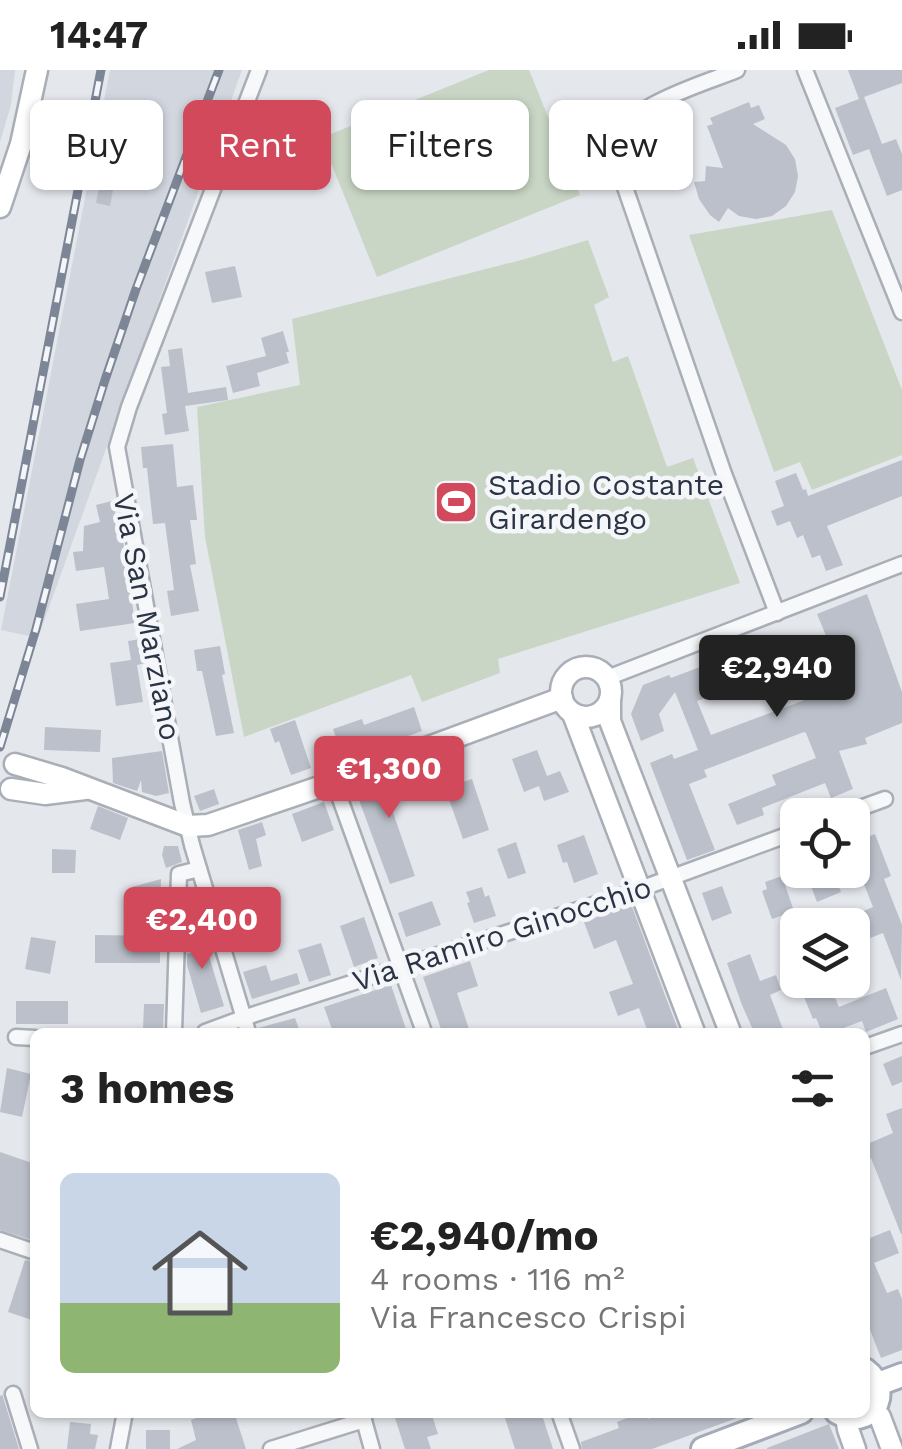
<!DOCTYPE html>
<html lang="en">
<head>
<meta charset="utf-8">
<style>
  body { margin:0; font-family:"Work Sans",sans-serif; background:#f6f6f6; color:#222; height:100vh; display:flex; flex-direction:column; font-size:38px; white-space:nowrap }
  * { box-sizing:border-box; margin:0 }
  p { font-size:32px; color:#767676 }
  .icon { flex:none; width:55px; height:55px; fill:none; stroke:currentColor; stroke-width:2; stroke-linecap:round; stroke-linejoin:round }
  .map { position:relative; flex:1; overflow:hidden }
  .sheet { position:absolute; left:30px; top:958px; width:840px; height:390px; display:flex; flex-direction:column; background:#fff; border-radius:15px; box-shadow:0 2px 8px #0004 }
  .sheet>* { flex:none }
  .hud { position:absolute; left:30px; top:30px; width:842px; height:90px; display:flex; gap:20px }
  .fabs { position:absolute; left:780px; top:728px; display:grid; gap:20px }
  .fabs a { display:grid; place-items:center; width:90px; height:90px; border-radius:15px; background:#fff; box-shadow:0 2px 8px #0004; font-size:50px }
  .price { position:absolute; translate:-50% -85px; padding:0 22px; border-radius:10px; background:#d1495b; color:#fff; font-size:32px; line-height:65px; filter:drop-shadow(0 2px 5px #0008) }
  .price::after { content:''; position:absolute; left:50%; top:60px; width:30px; height:22px; margin-left:-15px; background:inherit; clip-path:polygon(0 0,100% 0,50% 100%) }
  .price.selected { background:#222; color:#fff }
  ul { padding:0; list-style:none }
  li { display:flex; align-items:center; gap:30px; height:250px; padding:0 30px }
  li span { display:grid; place-items:center; flex:none; width:280px; height:200px; border-radius:15px; color:#555 }
  li>.icon { margin-inline-start:auto }
  span .icon { width:120px; height:120px; fill:#fffc; stroke-width:1 }
  li b { font-size:42px }
  h2 { display:flex; justify-content:space-between; align-items:center; height:120px; padding:0 30px; font-size:42px }
  .chip { padding:0 35px; border-radius:15px; background:#fff; box-shadow:0 2px 8px #0004; font-size:35px; line-height:90px }
  .chip.selected { background:#d1495b; color:#fff }
  .status { display:flex; justify-content:space-between; align-items:center; height:70px; padding:0 50px; background:#fff; direction:ltr }
  .status svg { height:28px; fill:currentColor }
  .map>svg:first-child { display:block }
  .built { fill:#d2d6de }
  .green { fill:#c9d6c5 }
  .building { fill:#bbc0ca }
  .lines { fill:none; stroke-linecap:round; stroke-linejoin:round }
  .street-casing { stroke:#a9aeb7; stroke-width:19 }
  .secondary-casing { stroke:#a9aeb7; stroke-width:25 }
  .primary-casing { stroke:#a3abb8; stroke-width:28 }
  .street { stroke:#f7f8fa; stroke-width:14 }
  .secondary { stroke:#fff; stroke-width:20 }
  .primary { stroke:#fff; stroke-width:22 }
  .rail-casing { stroke:#7d8696; stroke-width:9 }
  .rail { stroke:#f4f6f9; stroke-width:5; stroke-dasharray:15; stroke-linecap:butt }
  .labels { text-anchor:middle; stroke-width:9; stroke-linejoin:round; paint-order:stroke }
  .poi-label { font-size:30px; fill:#2b3445; stroke:#f4f6f9; text-anchor:start }
  .street-label { font-size:30px; fill:#2b3445; stroke:#f4f6f9 }
</style>
</head>
<body>
<div class="status"><b>14:47</b><svg viewBox="0 0 49 12"><path d="M0 12V9h3v3zM5 12V6h3v6zM10 12V3h3v9zM15 12V0h3v12zM26 1h20v11H26zM47 4h2v5h-2z"/></svg></div>
<div class="map">
<svg width="902" height="1379" viewBox="0 0 902 1379">
  <rect width="100%" height="100%" fill="#e4e7ec"/>
  <!-- built -->
  <g class="built">
    <path d="M 0,0 L 15,0 L 11,35 L 0,72 Z"/>
    <path d="M 110,0 L 242,0 L 38,568 L 1,560 Z"/>
  </g>
  <!-- green -->
  <g class="green">
    <path d="M 489,0 L 529,0 L 580,125 L 377,207 L 321,68 Z"/>
    <path d="M 832,140 L 902,320 L 902,385 L 812,420 L 800,392 L 774,402 L 689,165 Z"/>
    <path d="M 588,170 L 609,227 L 594,235 L 613,292 L 628,286 L 667,397 L 693,388 L 740,513 L 498,589 L 500,603 L 422,632 L 411,605 L 244,667 L 205,467 L 197,337 L 300,315 L 292,249 L 525,189 Z"/>
  </g>
  <!-- building -->
  <g class="building">
    <path d="M 848,0 L 902,0 L 902,13 L 864,27 L 882,74 L 896,69 L 902,84 L 902,120 L 887,126 L 869,79 L 853,85 L 835,38 L 859,29 Z"/>
    <path d="M 749,32 L 751,38 L 759,35 L 765,49 L 753,54 L 786,75 L 795,89 L 798,106 L 795,122 L 786,136 L 772,146 L 756,149 L 739,146 L 728,138 L 719,152 L 710,145 L 699,129 L 694,112 L 705,111 L 706,96 L 723,98 L 707,56 L 713,54 L 710,48 Z"/>
    <path d="M 105,84 L 119,87 L 110,136 L 96,133 Z"/>
    <path d="M 235,196 L 242,227 L 212,233 L 205,202 Z"/>
    <path d="M 283,261 L 289,282 L 286,282 L 289,293 L 257,303 L 260,316 L 233,323 L 226,296 L 266,286 L 261,268 Z"/>
    <path d="M 182,278 L 188,323 L 226,317 L 228,330 L 185,336 L 189,361 L 165,365 L 162,344 L 167,343 L 161,297 L 170,296 L 168,280 Z"/>
    <path d="M 173,374 L 177,417 L 193,415 L 197,450 L 190,450 L 196,494 L 190,495 L 199,541 L 171,546 L 167,521 L 174,520 L 165,453 L 153,454 L 147,398 L 143,398 L 141,377 Z"/>
    <path d="M 902,390 L 902,426 L 827,456 L 843,495 L 826,501 L 820,485 L 812,488 L 803,465 L 797,468 L 790,451 L 777,456 L 771,441 L 784,436 L 775,411 L 796,403 L 803,420 L 806,419 L 808,426 Z"/>
    <path d="M 112,431 L 120,463 L 122,463 L 135,553 L 80,561 L 76,534 L 109,529 L 104,497 L 76,501 L 73,482 L 83,481 L 84,456 L 100,452 L 96,435 Z"/>
    <path d="M 867,524 L 902,622 L 902,653 L 865,668 L 867,674 L 839,681 L 853,719 L 831,728 L 825,713 L 762,738 L 764,745 L 737,755 L 728,734 L 776,715 L 772,705 L 816,688 L 806,663 L 804,662 L 704,700 L 707,707 L 689,714 L 715,780 L 687,790 L 650,693 L 672,684 L 674,689 L 698,680 L 675,622 L 659,644 L 664,661 L 641,671 L 631,644 L 643,615 L 669,605 L 671,608 L 708,594 L 709,598 L 751,583 L 764,621 L 738,630 L 733,617 L 697,631 L 711,665 L 845,615 L 838,595 L 826,599 L 821,587 L 787,599 L 778,570 L 794,565 L 799,581 L 827,568 L 817,544 Z"/>
    <path d="M 141,569 L 146,593 L 137,595 L 143,632 L 116,636 L 110,593 L 131,590 L 128,571 Z"/>
    <path d="M 220,576 L 225,604 L 222,605 L 234,663 L 216,666 L 202,601 L 197,601 L 194,580 Z"/>
    <path d="M 414,637 L 422,661 L 344,689 L 333,659 L 362,649 L 364,655 Z"/>
    <path d="M 295,650 L 311,698 L 291,705 L 279,671 L 275,673 L 270,659 Z"/>
    <path d="M 45,657 L 101,660 L 100,682 L 44,680 Z"/>
    <path d="M 537,680 L 547,706 L 560,701 L 569,722 L 544,731 L 539,716 L 524,722 L 512,689 Z"/>
    <path d="M 162,681 L 169,723 L 156,726 L 142,722 L 141,710 L 137,721 L 113,713 L 112,688 Z"/>
    <path d="M 415,697 L 423,719 L 389,731 L 415,806 L 390,814 L 355,719 Z"/>
    <path d="M 472,709 L 489,760 L 463,769 L 445,718 Z"/>
    <path d="M 214,719 L 219,734 L 200,741 L 194,726 Z"/>
    <path d="M 324,732 L 334,760 L 302,772 L 292,744 Z"/>
    <path d="M 98,736 L 128,748 L 120,770 L 90,759 Z"/>
    <path d="M 262,752 L 266,765 L 256,769 L 262,796 L 249,800 L 238,760 Z"/>
    <path d="M 875,764 L 891,806 L 884,809 L 902,855 L 901,910 L 883,863 L 852,875 L 852,846 L 873,837 L 852,784 L 852,777 L 861,773 L 860,770 Z"/>
    <path d="M 584,765 L 598,804 L 574,813 L 567,792 L 563,793 L 557,775 Z"/>
    <path d="M 516,772 L 526,803 L 508,809 L 497,779 Z"/>
    <path d="M 164,776 L 178,776 L 182,792 L 166,798 L 162,785 Z"/>
    <path d="M 52,779 L 76,780 L 75,803 L 52,803 Z"/>
    <path d="M 805,800 L 832,800 L 841,822 L 817,832 Z"/>
    <path d="M 782,806 L 794,841 L 772,849 L 762,821 L 767,819 L 765,812 Z"/>
    <path d="M 161,809 L 160,842 L 141,848 L 132,817 Z"/>
    <path d="M 722,816 L 732,843 L 712,851 L 702,823 Z"/>
    <path d="M 482,817 L 485,827 L 489,825 L 496,846 L 474,853 L 467,833 L 470,832 L 466,822 Z"/>
    <path d="M 245,825 L 253,847 L 230,856 L 222,833 Z"/>
    <path d="M 432,831 L 441,855 L 406,867 L 398,843 Z"/>
    <path d="M 631,834 L 666,928 L 679,962 L 648,962 L 639,938 L 618,946 L 609,922 L 633,914 L 616,870 L 594,879 L 584,852 Z"/>
    <path d="M 364,847 L 378,888 L 354,897 L 340,856 Z"/>
    <path d="M 199,853 L 224,936 L 201,943 L 187,895 L 187,884 L 192,883 L 188,869 L 188,856 Z"/>
    <path d="M 95,865 L 160,866 L 160,893 L 95,893 Z"/>
    <path d="M 31,867 L 56,871 L 50,904 L 25,899 Z"/>
    <path d="M 321,873 L 331,905 L 309,912 L 298,880 Z"/>
    <path d="M 750,884 L 760,911 L 776,905 L 781,920 L 770,925 L 784,962 L 754,962 L 742,935 L 727,893 Z"/>
    <path d="M 470,891 L 478,916 L 457,923 L 470,962 L 442,962 L 423,907 Z"/>
    <path d="M 266,895 L 271,911 L 297,903 L 300,914 L 252,929 L 243,902 Z"/>
    <path d="M 391,915 L 407,962 L 333,962 L 324,937 Z"/>
    <path d="M 830,916 L 839,937 L 886,918 L 898,949 L 866,962 L 862,951 L 833,962 L 822,962 L 816,948 L 813,949 L 804,927 Z"/>
    <rect x="16" y="931" width="52" height="23"/>
    <path d="M 144,934 L 164,934 L 163,960 L 143,960 Z"/>
    <path d="M 295,948 L 300,962 L 258,962 L 258,958 Z"/>
    <path d="M 902,986 L 902,1012 L 892,1016 L 883,994 Z"/>
    <path d="M 7,998 L 31,1004 L 22,1047 L 0,1042 Z"/>
    <path d="M 902,1038 L 902,1164 L 901,1164 L 871,1088 L 865,1090 L 865,1075 L 893,1063 L 886,1044 Z"/>
    <path d="M 0,1082 L 35,1094 L 35,1171 L 0,1160 Z"/>
    <path d="M 890,1160 L 899,1183 L 874,1193 L 887,1223 L 898,1219 L 902,1229 L 902,1280 L 881,1288 L 865,1247 L 865,1170 Z"/>
    <path d="M 25,1190 L 35,1192 L 35,1251 L 8,1242 Z"/>
    <path d="M 3,1325 L 3,1327 L 19,1379 L 0,1379 L 0,1326 Z"/>
    <path d="M 201,1342 L 234,1342 L 246,1379 L 177,1379 L 196,1370 L 191,1350 L 202,1346 Z"/>
    <path d="M 411,1342 L 431,1342 L 438,1364 L 427,1367 L 431,1379 L 405,1379 L 395,1348 Z"/>
    <path d="M 503,1342 L 541,1342 L 553,1379 L 515,1379 Z"/>
    <path d="M 642,1342 L 645,1342 L 648,1349 L 665,1342 L 748,1344 L 652,1379 L 582,1379 L 581,1372 L 619,1358 L 617,1352 Z"/>
    <path d="M 70,1352 L 91,1354 L 90,1364 L 98,1365 L 95,1379 L 67,1379 Z"/>
    <path d="M 829,1354 L 839,1379 L 767,1379 L 767,1378 Z"/>
    <rect x="146" y="1360" width="24" height="19"/>
  </g>
  <g class="lines">
    <!-- street casing -->
    <g class="street-casing">
      <g id="street">
        <path d="M 737,0 C 706,13 623,36 615,73 C 614,80 617,91 618,97 L 724,404 L 777,543"/>
        <path d="M 805,0 L 902,242"/>
        <path d="M 607,608 L 902,494"/>
        <path d="M 334,712 L 424,962"/>
        <path d="M 841,745 L 885,729"/>
        <path d="M 174,962 L 179,804 L 199,799"/>
        <path d="M 205,962 L 243,948 L 621,826 L 798,761"/>
        <path d="M 248,962 L 192,775 L 182,733 L 117,377 L 129,337 L 259,0"/>
        <path d="M 16,967 L 35,968"/>
        <path d="M 865,977 L 902,964"/>
        <path d="M 0,1170 L 35,1182"/>
        <path d="M 13,1324 L 30,1379"/>
        <path d="M 559,1342 L 572,1379"/>
        <path d="M 362,1343 L 372,1379"/>
        <path d="M 118,1379 L 125,1342"/>
        <path d="M 271,1379 L 364,1350"/>
      </g>
    </g>
    <!-- secondary casing -->
    <g class="secondary-casing">
      <g id="secondary">
        <path d="M 0,137 L 21,74 L 37,0"/>
        <circle cx="586" cy="622" r="25"/>
        <path d="M 610,630 L 610,651 L 730,962"/>
        <path d="M 573,644 L 694,962"/>
        <path d="M 15,694 L 62,708 L 188,756 L 208,755 L 334,712 L 562,628"/>
        <path d="M 11,719 L 45,724 L 85,719"/>
        <path d="M 874,1339 L 880,1347 L 892,1379"/>
        <path d="M 846,1347 L 848,1359 L 855,1379"/>
      </g>
    </g>
    <!-- primary casing -->
    <g class="primary-casing">
      <g id="primary">
        <path d="M 878,1314 L 902,1305"/>
        <path d="M 837,1342 C 870,1361 895,1323 865,1300"/>
        <path d="M 703,1379 L 801,1342"/>
      </g>
    </g>
    <!-- street -->
    <use href="#street" class="street"/>
    <!-- secondary -->
    <use href="#secondary" class="secondary"/>
    <!-- primary -->
    <use href="#primary" class="primary"/>
    <!-- rail casing -->
    <g class="rail-casing">
      <g id="rail">
        <path d="M 0,527 L 101,0"/>
        <path d="M 0,677 L 36,559 L 80,390 L 105,310 L 136,219 L 219,0"/>
      </g>
    </g>
    <!-- rail -->
    <use href="#rail" class="rail"/>
  </g>
  <!-- icons -->
  <defs>
    <g id="stadium-square" transform="scale(2.25)"><rect x="-9" y="-9" width="18" height="18" rx="4" fill="#d1495b" stroke="#f4f6f9"/><path d="M0-5a6.5 5 0 1 0 0 10a6.5 5 0 1 0 0-10ZM-3.5-1.8h7v3.6h-7Z" fill="#fff"/></g>
  </defs>
  <g fill-rule="evenodd">
    <use href="#stadium-square" x="456" y="432"/>
  </g>
  <g class="labels">
    <!-- poi labels -->
    <g class="poi-label">
      <text x="488" y="425">Stadio Costante<tspan x="488" dy="34">Girardengo</tspan></text>
    </g>
    <!-- street labels -->
    <g class="street-label">
      <text transform="translate(147 547) rotate(79)" y="10">Via San Marziano</text>
      <text transform="translate(502 864) rotate(-18)" y="10">Via Ramiro Ginocchio</text>
    </g>
  </g>
</svg>
<div class="fabs">
<a><svg class="icon" aria-label="locate" viewBox="0 0 24 24"><circle cx="12" cy="12" r="6"/><path d="M12 2v4M12 18v4M2 12h4M18 12h4"/></svg></a>
<a><svg class="icon" aria-label="layers" viewBox="0 0 24 24"><path d="M12 4l9 5-9 5-9-5zM3 14l9 5 9-5"/></svg></a>
</div>
<b class="price selected" style="left:777px;top:650px">€2,940</b>
<b class="price" style="left:389px;top:751px">€1,300</b>
<b class="price" style="left:202px;top:902px">€2,400</b>
<div class="hud">
<a class="chip">Buy</a>
<a class="chip selected">Rent</a>
<a class="chip">Filters</a>
<a class="chip">New</a>
</div>
<section class="sheet">
<h2>3 homes<svg class="icon" aria-label="filters" viewBox="0 0 24 24"><path d="M4 7h16M4 17h16"/><circle cx="9" cy="7" r="2"/><circle cx="15" cy="17" r="2"/></svg></h2>
<ul>
<li><span style="background:linear-gradient(#c9d6e8 65%,#8fb573 0)"><svg class="icon" aria-label="home" viewBox="0 0 24 24"><path d="M3 11l9-7 9 7M6 9v11h12V9"/></svg></span><div><b>€2,940/mo</b><p>4 rooms · 116 m²</p><p>Via Francesco Crispi</p></div></li>
</ul>
</section>
</div>
</body>
</html>
